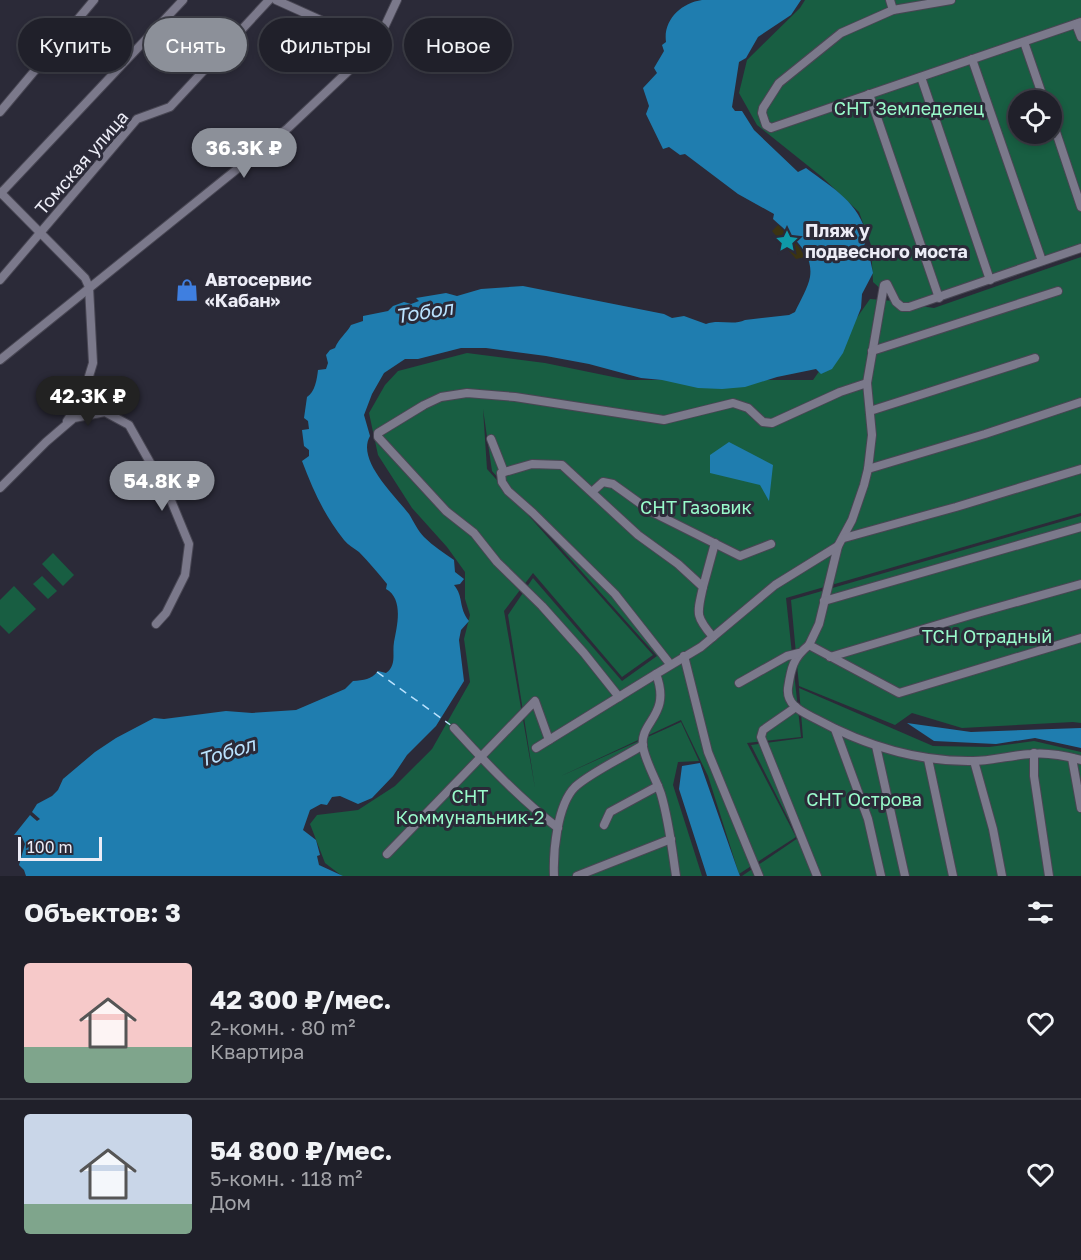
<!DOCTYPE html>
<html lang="ru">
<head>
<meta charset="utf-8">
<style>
  body { margin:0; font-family:"Golos Text",sans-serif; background:#2d2d36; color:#f1f3f6; height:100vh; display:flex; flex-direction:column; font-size:22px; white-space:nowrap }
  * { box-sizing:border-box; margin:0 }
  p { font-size:20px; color:#a2a3a8 }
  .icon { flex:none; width:33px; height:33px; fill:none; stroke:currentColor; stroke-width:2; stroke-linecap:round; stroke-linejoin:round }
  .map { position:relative; height:876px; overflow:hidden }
  .panel { display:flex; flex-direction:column; background:#20202a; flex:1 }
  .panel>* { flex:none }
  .hud { position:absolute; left:18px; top:18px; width:600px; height:54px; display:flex; gap:12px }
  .tools { position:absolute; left:1008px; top:90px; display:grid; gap:12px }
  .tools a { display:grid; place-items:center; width:54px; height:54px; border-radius:50%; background:#20202a; box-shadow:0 3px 9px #0003,0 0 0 2px #3d3e47; font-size:30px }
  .scale { position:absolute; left:18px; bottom:15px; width:84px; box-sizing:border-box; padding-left:6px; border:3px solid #ececf6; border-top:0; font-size:16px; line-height:21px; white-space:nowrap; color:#ececf6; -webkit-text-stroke:4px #2b2a38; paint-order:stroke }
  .price { position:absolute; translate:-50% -51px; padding:0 14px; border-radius:21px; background:#8c9099; color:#fff; font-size:20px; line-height:39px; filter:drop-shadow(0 2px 3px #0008) }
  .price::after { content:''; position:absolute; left:50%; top:36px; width:18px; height:14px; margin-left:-9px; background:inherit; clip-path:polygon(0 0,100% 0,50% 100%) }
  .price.selected { background:#222; color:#fff }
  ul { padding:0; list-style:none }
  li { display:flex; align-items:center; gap:18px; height:150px; padding:0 24px }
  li+li { border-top:2px solid #3d3e47 }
  li span { display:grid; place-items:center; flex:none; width:168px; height:120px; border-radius:6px; color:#555 }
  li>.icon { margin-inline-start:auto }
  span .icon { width:72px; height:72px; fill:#fffc; stroke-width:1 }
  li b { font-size:26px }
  h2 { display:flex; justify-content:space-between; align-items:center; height:72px; padding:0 24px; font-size:26px }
  .chip { padding:0 21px; border-radius:27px; background:#20202a; box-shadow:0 3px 9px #0003,0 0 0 2px #3d3e47; font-size:21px; line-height:54px }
  .chip.selected { background:#8c9099; color:#fff }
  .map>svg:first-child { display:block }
  .green { fill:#185e42; fill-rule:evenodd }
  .sand { fill:#3b3312 }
  .water { fill:#1f7daf }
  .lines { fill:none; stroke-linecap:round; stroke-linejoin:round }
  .ferry { stroke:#bae2fe; stroke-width:1.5; stroke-dasharray:8 6; stroke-linecap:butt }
  .minor-casing { stroke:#484653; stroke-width:10 }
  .minor { stroke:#7b798b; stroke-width:8 }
  .labels { text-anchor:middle; stroke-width:6; stroke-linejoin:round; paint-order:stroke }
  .park-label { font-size:18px; fill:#99fbcb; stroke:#2b2a38 }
  .street-label { font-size:18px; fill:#ececf6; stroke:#2b2a38 }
  .poi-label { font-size:18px; font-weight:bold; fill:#ececf6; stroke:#2b2a38; text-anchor:start }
  .water-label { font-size:20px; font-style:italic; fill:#bae2fe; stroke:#2b2a38 }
</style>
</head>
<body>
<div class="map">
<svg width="1081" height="876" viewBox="0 0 1081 876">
  <rect width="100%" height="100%" fill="#2b2a38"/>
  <!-- green -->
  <g class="green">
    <path d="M 805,0 L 1081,0 L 1081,252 L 920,306 L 934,308 L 1081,257 L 1081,513 L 786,598 L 801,737 L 747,743 L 796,837 L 739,874 L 708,776 L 681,720 L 559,777 L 681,722 L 699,761 L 678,762 L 673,785 L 702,876 L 342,876 L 325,863 L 310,824 L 317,815 L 358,810 L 395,786 L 432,749 L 470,682 L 464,639 L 470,615 L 465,599 L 465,572 L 447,547 L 412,508 L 378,455 L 369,413 L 385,385 L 398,371 L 467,353 L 545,363 L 628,380 L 813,380 L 870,299 L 894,301 L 873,282 L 871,245 L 859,212 L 822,177 L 757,125 L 739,93 L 747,60 L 800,8 ZM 1018,100 L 1052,100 L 1052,134 L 1018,134 ZM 483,409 L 492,471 L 657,656 L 622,681 L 533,578 L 508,615 L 535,788 L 504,611 L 533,573 L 622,677 L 653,655 L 487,469 Z"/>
    <path d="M 1081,516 L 1081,723 L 1073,722 L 962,728 L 912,713 L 895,725 L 799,686 L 791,600 Z"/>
    <path d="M 53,553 L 74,575 L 63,586 L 42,564 Z"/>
    <path d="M 42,576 L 57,591 L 48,599 L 33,584 Z"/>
    <path d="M 14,586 L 36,609 L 9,634 L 0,625 L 0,600 Z"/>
    <path d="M 799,688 L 933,746 L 989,747 L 1034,741 L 1081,752 L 1081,876 L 742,876 L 798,838 L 751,745 L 803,738 Z"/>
  </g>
  <!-- sand -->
  <path class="sand" d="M 778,225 L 799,247 L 805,257 L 796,259 L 772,231 Z"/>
  <!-- water -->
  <g class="water">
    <path d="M 702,0 L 801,0 L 791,15 L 758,37 L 746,58 L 739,62 L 732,107 L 735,111 L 742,111 L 754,130 L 798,172 L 806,168 C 835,190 858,201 868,238 L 862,249 L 865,255 L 869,254 L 873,273 L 862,294 L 861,308 L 843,353 L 832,369 L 821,374 L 816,369 L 777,377 L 745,387 L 722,389 L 698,388 L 662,380 L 641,378 L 589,364 L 546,356 L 486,348 L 461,348 L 418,359 L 405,359 L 384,373 L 372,394 L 364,415 L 370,436 C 356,460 395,496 409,514 C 414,522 418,531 424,537 C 433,546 444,553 454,560 L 455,572 L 464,579 L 460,584 L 454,585 C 464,597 458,607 469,621 L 461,630 L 459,640 L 464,681 L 436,726 L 407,755 L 393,776 L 372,798 L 358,804 L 340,796 L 332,797 L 327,805 L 321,804 L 310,810 L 303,830 L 316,840 L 320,855 L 317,856 L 319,865 L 343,876 L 26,876 L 24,870 L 19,865 L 25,844 L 21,835 L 14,835 L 30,815 L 37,821 L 40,819 L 32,812 L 37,804 L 52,796 L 58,790 L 63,779 L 95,752 L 116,738 L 154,718 L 164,719 L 226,711 L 252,713 L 296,710 L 345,689 L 353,681 C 364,680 371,680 378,671 L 386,673 C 397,665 392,654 394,642 C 397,626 404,599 386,589 L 387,584 C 378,573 369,562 359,552 C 354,548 348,545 344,540 C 324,515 313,490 302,461 L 309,456 L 309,450 L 304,446 L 302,430 L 309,429 L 308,421 L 304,418 L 307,397 C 315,392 317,379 318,370 L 326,369 L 328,363 L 326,355 L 330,350 L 335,348 C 339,338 346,334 351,325 L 363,321 L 363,316 L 388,311 L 393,306 L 404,302 L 411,304 L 419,301 L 416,298 L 446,293 L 457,296 L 481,289 L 523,286 L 664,314 L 672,318 L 684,316 L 706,324 C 719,319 733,326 745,320 L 789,315 L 795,312 C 800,301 808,288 810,277 C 814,251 789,234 773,219 L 774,214 L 738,194 L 685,154 L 680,155 L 669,147 L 663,149 L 646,114 L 649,106 L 643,88 L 657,73 L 654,68 L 664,51 L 662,45 L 666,42 C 663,20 681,3 702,0 Z"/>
    <path d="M 729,442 L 773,465 L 769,501 L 760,485 L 710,473 L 710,455 Z"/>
    <path d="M 907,723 L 971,732 L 1081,728 L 1081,748 L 1035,738 L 996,744 L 934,741 Z"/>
    <path d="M 700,763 L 738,871 L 740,876 L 707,876 L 679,789 L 682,766 Z"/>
  </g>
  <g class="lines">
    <!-- ferry -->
    <path class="ferry" d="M 377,672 L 452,726"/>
    <!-- minor casing -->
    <g class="minor-casing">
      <g id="minor">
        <path d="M 276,0 L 376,45"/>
        <path d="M 890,0 L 893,10"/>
        <path d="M 951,0 L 893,10 L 841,33 L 779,83 L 763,108 L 762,113 L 766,125 L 771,128 L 1081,22"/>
        <path d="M 1076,24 L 1081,37"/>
        <path d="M 1024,42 L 1044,100"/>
        <path d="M 972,59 L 1042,261"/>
        <path d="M 921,77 L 990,280"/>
        <path d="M 869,94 L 939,298"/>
        <path d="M 0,112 L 94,0"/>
        <path d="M 1052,120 L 1081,207"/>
        <path d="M 0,192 L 85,278 L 89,287 L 93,363 L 83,396 L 67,421"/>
        <path d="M 0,194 L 183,0"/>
        <path d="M 1081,248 L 909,307 L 902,307 L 896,302 L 887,284 L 884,285 L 867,383 L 872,435 L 868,469 L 864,485 L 852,520 L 838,546 L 819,624 L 809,645 L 899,693 L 1081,638"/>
        <path d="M 0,280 L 137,119 L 170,107 L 269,0"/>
        <path d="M 872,351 L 1058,291"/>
        <path d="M 0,360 L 288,128 L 376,45 L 397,0"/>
        <path d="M 870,411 L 1035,358"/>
        <path d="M 491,439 L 504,472"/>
        <path d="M 868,469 L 985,434 L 1081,402"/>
        <path d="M 0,488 L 46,442 L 74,418 L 105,412 L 129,425 L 170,498 L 189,544 L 185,575 L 166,613 L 156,624"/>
        <path d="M 593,491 L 603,482 L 613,484 L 652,512 L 740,556 L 771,544"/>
        <path d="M 844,538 L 956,507 L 1081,469"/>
        <path d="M 703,587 L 715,543"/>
        <path d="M 824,601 L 1081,527"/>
        <path d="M 809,645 C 793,658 791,668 788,688 C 786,706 803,712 816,719 C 864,745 918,762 973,761 C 992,761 1012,755 1031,754 C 1047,752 1066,756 1081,760"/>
        <path d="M 684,656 L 708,752 L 759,876"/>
        <path d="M 830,657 L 974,614 L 1081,584"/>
        <path d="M 670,664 L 615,594 L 533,513 L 508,491 L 502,482 L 501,473 L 532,464 L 562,465 L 638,535 L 678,564 L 703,587 C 697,614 695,616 713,637"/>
        <path d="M 739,683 L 787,656 L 799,653"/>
        <path d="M 619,697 L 584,653 L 542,606 L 497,562 L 474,533 L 446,511 L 378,437 L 378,433 L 424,405 L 441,397 L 467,393 L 515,397 L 664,420 L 733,403 L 748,408 L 763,422 L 772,423 L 840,392 L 867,383"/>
        <path d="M 796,707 L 763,730 L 761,737 L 817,876"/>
        <path d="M 454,728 C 486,763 520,799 558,828"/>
        <path d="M 835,729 L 868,819 L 881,876"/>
        <path d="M 876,746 L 905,876"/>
        <path d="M 536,748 L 656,674"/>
        <path d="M 1034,753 L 1034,776 L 1049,876"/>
        <path d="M 1072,758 L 1081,808"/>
        <path d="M 928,759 L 953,876"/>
        <path d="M 974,761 L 993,829 L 1002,876"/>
        <path d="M 604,825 L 610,812 L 658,786"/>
        <path d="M 387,854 L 535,701 L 549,740"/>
        <path d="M 554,876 C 553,852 557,805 575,787 C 590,773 624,757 643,745"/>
        <path d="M 577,876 L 671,839"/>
        <path d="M 676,876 C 672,849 669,821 661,794 C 656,779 646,763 643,747 C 639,721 672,716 656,674 L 701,647 L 775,585 L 838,546"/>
      </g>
    </g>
    <!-- minor -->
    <use href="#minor" class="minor"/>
  </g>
  <!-- icons -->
  <defs>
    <g id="sight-bare" transform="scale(1.8)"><path d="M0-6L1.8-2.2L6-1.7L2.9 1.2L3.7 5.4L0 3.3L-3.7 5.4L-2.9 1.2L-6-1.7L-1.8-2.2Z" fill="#0f9aa8" stroke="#2b2a38" stroke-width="2.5" paint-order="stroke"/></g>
    <g id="shop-bare" transform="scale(1.8)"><path d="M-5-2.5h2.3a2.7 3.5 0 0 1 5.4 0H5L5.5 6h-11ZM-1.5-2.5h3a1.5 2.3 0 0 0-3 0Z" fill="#3f7fe0" stroke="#2b2a38" stroke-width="2.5" paint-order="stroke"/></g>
  </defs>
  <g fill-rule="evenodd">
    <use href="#sight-bare" x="787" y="241"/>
    <use href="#shop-bare" x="187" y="290"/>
  </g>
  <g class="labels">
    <!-- park labels -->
    <g class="park-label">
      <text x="909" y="115">СНТ Земледелец</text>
      <text x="696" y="514">СНТ Газовик</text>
      <text x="987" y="643">ТСН Отрадный</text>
      <text x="470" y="803">СНТ<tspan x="470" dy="21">Коммунальник-2</tspan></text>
      <text x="864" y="806">СНТ Острова</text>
    </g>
    <!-- street labels -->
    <g class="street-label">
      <text transform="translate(82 163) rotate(-49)" y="6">Томская улица</text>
    </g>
    <!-- poi labels -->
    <g class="poi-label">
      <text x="805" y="237">Пляж у<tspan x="805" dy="21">подвесного моста</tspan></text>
      <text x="205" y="286">Автосервис<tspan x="205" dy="21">«Кабан»</tspan></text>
    </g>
    <!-- water labels -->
    <g class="water-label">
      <text transform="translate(424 312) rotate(-9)" y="7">Тобол</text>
      <text transform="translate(227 752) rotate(-17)" y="7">Тобол</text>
    </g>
  </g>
</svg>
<div class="tools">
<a><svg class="icon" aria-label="locate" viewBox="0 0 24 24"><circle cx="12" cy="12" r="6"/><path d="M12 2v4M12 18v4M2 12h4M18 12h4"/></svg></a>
</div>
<div class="scale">100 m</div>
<b class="price" style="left:244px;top:179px">36.3K ₽</b>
<b class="price selected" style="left:88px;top:427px">42.3K ₽</b>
<b class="price" style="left:162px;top:512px">54.8K ₽</b>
<div class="hud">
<a class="chip">Купить</a>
<a class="chip selected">Снять</a>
<a class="chip">Фильтры</a>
<a class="chip">Новое</a>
</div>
</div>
<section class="panel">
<h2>Объектов: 3<svg class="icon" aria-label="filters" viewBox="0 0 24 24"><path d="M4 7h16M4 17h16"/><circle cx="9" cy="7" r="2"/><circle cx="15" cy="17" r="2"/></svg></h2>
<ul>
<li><span style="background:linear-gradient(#f6c9c9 70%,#7fa58c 0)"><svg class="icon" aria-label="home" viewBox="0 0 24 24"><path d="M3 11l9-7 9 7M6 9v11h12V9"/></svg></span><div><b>42 300 ₽/мес.</b><p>2-комн. · 80 m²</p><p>Квартира</p></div><svg class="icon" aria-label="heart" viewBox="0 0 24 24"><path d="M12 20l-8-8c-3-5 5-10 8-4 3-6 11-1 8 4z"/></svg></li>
<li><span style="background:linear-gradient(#c9d6e8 75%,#7fa58c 0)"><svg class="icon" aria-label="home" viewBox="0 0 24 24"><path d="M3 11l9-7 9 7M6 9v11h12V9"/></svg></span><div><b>54 800 ₽/мес.</b><p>5-комн. · 118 m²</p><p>Дом</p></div><svg class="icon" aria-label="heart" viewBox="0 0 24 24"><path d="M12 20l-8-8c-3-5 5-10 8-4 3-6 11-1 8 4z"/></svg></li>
</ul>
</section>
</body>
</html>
